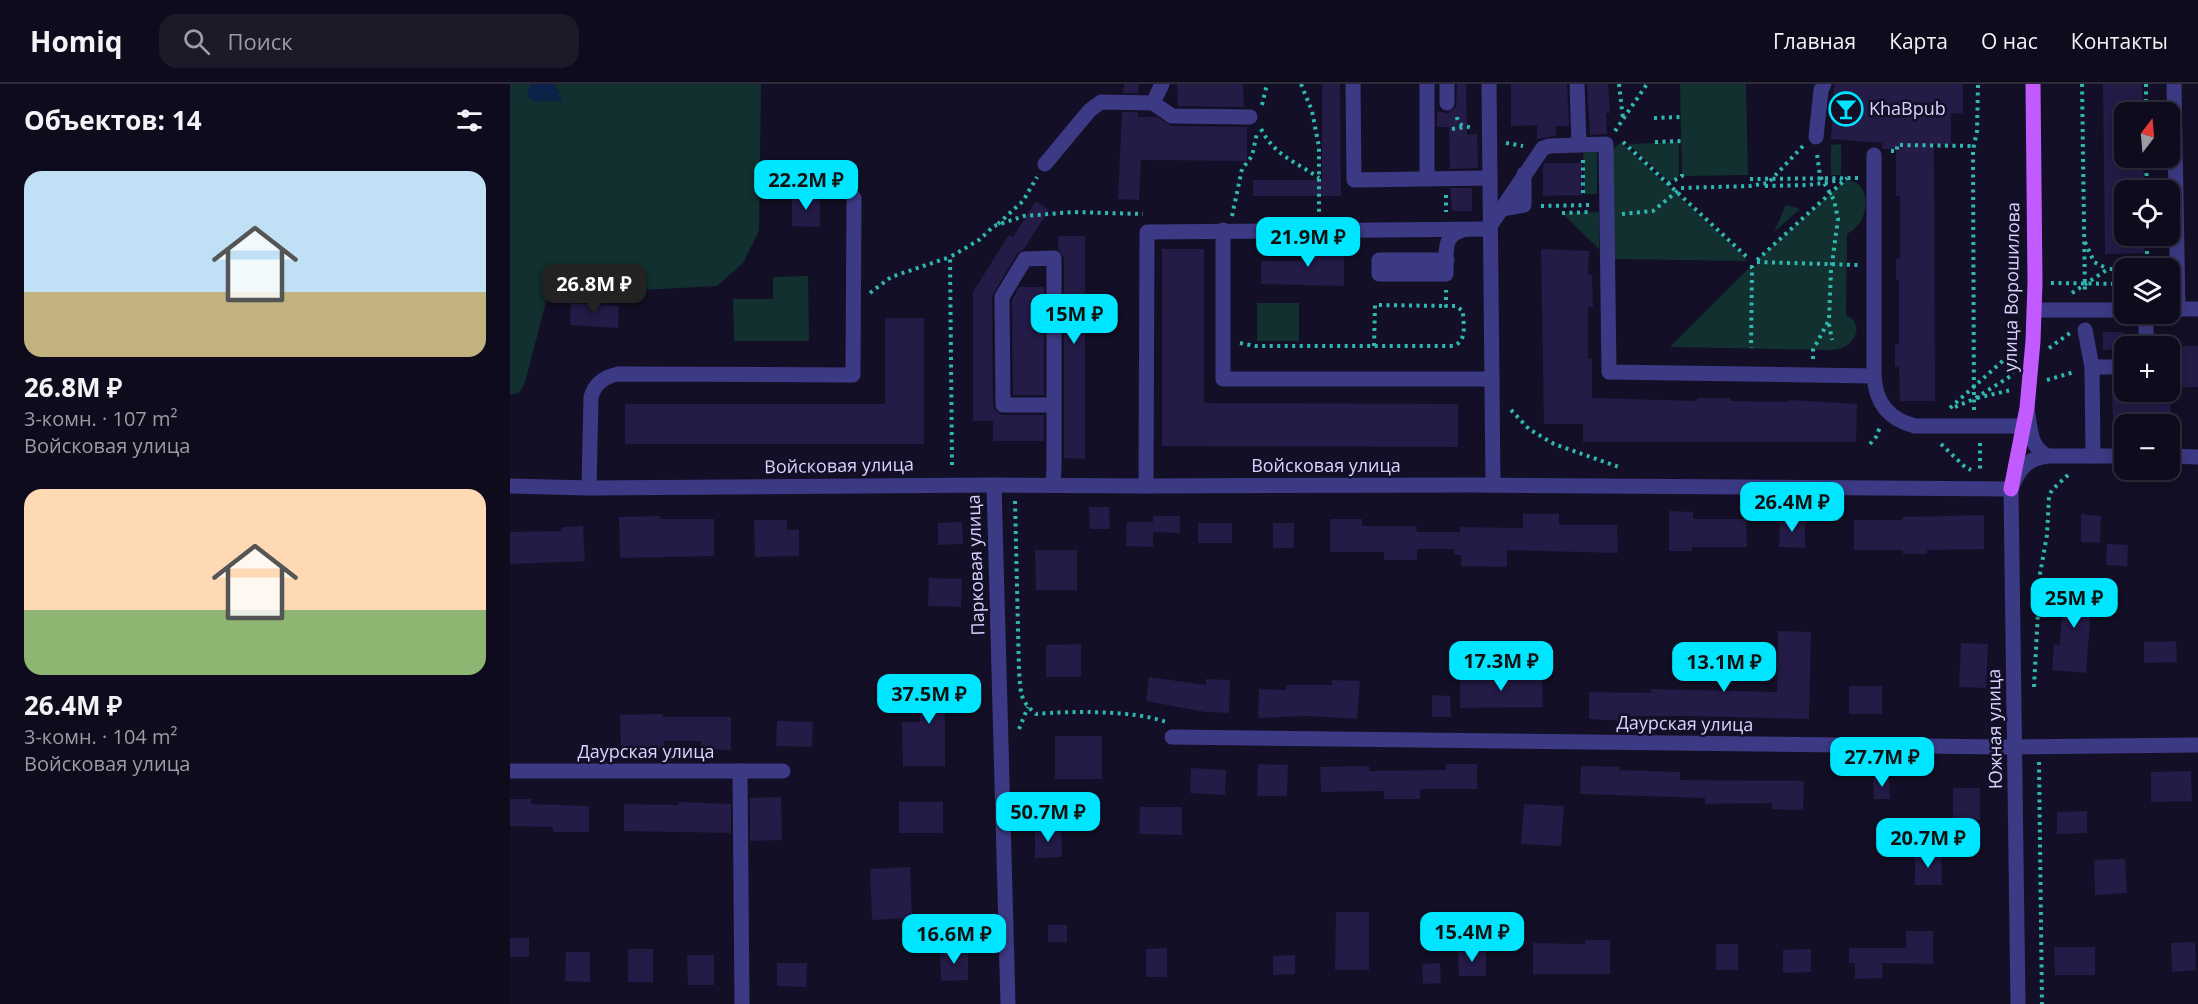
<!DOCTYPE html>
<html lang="ru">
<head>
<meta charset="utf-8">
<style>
  body { margin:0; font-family:"Open Sans",sans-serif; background:#1c1929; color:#f1f3f6; height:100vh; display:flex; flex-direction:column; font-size:22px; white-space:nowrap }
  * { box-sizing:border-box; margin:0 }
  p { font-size:20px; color:#9b9ba3 }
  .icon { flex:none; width:33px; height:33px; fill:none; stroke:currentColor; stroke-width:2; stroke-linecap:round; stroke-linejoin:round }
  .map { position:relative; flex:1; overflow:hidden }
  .panel { display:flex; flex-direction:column; background:#0e0b1c; width:510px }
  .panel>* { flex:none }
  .needle { width:39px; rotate:16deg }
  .buttons { position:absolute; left:1604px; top:18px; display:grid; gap:12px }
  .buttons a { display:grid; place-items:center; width:66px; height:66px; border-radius:12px; background:#0e0b1c; box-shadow:0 3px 15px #0003,0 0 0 2px #2e2b3b; font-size:30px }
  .price { position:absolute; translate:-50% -51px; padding:0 14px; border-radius:12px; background:#00e5ff; color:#111; font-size:20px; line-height:39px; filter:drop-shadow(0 2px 3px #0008) }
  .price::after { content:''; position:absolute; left:50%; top:36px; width:18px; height:14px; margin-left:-9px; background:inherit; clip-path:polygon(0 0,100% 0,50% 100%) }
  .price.on { background:#222; color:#fff }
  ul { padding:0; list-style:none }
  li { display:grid; align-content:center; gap:12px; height:318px; padding:0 24px }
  li span { display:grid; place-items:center; height:186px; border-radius:18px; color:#555 }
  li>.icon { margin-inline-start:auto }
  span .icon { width:108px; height:108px; fill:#fffc; stroke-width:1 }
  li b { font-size:26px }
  h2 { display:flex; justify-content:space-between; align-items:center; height:72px; padding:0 24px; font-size:26px }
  header { display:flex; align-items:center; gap:36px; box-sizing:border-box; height:84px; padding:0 30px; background:#0e0b1c; border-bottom:2px solid #2e2b3b }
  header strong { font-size:28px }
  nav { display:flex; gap:33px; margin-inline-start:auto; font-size:21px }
  .search { width:420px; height:54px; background:#1c1929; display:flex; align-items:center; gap:15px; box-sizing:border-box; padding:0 21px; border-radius:18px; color:#9b9ba3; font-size:22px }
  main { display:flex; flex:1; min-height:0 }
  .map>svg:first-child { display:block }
  .green { fill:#12302f }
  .water { fill:#0c2248 }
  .building { fill:#241b47 }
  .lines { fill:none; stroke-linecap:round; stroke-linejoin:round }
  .path { stroke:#2fb8b0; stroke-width:4; stroke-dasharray:3 4.5; stroke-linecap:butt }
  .minor { stroke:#3d3a85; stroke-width:15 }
  .major { stroke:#c25bff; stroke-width:15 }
  .labels { text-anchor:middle; stroke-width:5; stroke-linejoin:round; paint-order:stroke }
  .poi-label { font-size:18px; fill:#d9d4ff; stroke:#130f26; text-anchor:start }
  .street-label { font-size:18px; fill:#d9d4ff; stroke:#130f26 }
</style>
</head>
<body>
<header>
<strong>Homiq</strong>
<div class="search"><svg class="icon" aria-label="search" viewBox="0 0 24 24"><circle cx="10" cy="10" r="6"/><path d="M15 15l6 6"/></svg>Поиск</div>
<nav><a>Главная</a><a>Карта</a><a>О нас</a><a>Контакты</a></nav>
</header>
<main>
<section class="panel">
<h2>Объектов: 14<svg class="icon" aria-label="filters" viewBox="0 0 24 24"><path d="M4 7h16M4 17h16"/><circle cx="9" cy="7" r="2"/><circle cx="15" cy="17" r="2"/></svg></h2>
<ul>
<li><span style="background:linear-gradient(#bfe0f5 65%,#c2b280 0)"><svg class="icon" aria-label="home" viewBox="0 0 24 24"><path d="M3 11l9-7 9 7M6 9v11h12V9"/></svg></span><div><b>26.8M ₽</b><p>3-комн. · 107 m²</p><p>Войсковая улица</p></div></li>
<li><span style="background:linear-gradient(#ffd9b3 65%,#8fb573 0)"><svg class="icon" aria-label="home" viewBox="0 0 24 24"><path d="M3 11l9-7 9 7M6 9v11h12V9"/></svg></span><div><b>26.4M ₽</b><p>3-комн. · 104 m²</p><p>Войсковая улица</p></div></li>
</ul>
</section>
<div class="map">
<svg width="1688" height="920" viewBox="0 0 1688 920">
  <rect width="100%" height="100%" fill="#130f26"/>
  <!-- green -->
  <g class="green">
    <path d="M 0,0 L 21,0 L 19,9 L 31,16 L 49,12 L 44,0 L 251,0 L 249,147 L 233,179 L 207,202 L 113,207 L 44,200 L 36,218 L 15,298 L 9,309 L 0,311 Z"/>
    <path d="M 1170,0 L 1236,0 L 1238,91 L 1172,92 Z"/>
    <path d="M 1169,58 L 1169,93 L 1159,98 L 1118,60 Z"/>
    <path d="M 1073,60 L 1087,60 L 1087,110 L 1074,110 Z"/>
    <path d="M 1109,60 L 1113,60 L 1236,174 L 1235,177 L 1104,175 L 1103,65 Z"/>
    <path d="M 1331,60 L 1331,91 L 1321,91 L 1321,61 Z"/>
    <path d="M 1336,96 C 1364,97 1360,140 1337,150 L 1336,231 C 1354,239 1347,259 1330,265 L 1326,261 L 1329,265 L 1320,266 L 1160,263 L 1240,183 L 1246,182 L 1247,176 Z"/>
    <path d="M 1276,121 L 1290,125 L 1264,148 Z"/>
    <path d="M 1089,128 L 1089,165 L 1052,129 Z"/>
    <path d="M 298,192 L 299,257 L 224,257 L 223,215 L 263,215 L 263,193 Z"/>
    <rect x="747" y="219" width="42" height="38"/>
  </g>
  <!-- water -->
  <path class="water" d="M 21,0 L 44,0 L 46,5 L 50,7 L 49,12 L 52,16 L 51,19 L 43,16 L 38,18 L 34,14 L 29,18 L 16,13 Z"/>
  <!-- building -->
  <g class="building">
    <path d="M 614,0 L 629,0 L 628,9 L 613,9 Z"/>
    <path d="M 667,0 L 733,0 L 734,23 L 668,22 Z"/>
    <path d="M 812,0 L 830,0 L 831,112 L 743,112 L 743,96 L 812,96 Z"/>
    <path d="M 947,0 L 956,0 L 957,51 L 967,50 L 968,84 L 940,85 L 939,43 L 927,43 L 927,27 L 938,29 L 946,23 Z"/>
    <path d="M 1001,0 L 1057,0 L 1059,42 L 1046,42 L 1046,52 L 1027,55 L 1027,41 L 1001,42 Z"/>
    <path d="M 1077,0 L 1098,0 L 1100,29 L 1096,29 L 1097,50 L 1080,51 Z"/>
    <path d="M 1324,0 L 1453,0 L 1453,30 L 1441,29 L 1441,61 L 1424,60 L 1425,317 L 1390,317 L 1389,282 L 1385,282 L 1385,260 L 1389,260 L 1389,196 L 1386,196 L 1386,175 L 1390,175 L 1390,112 L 1386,112 L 1386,65 L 1372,65 L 1372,59 L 1321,55 Z"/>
    <path d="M 1593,0 L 1632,0 L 1633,28 L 1614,28 L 1614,74 L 1633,74 L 1634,106 L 1614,106 L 1614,152 L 1634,152 L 1634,169 L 1595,170 Z"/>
    <path d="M 612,28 L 628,28 L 628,33 L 647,33 L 662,42 L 737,43 L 737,77 L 631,76 L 629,116 L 608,115 Z"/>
    <path d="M 1034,79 L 1072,79 L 1072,111 L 1033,112 L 1033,82 Z"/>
    <path d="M 940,104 L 962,104 L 962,127 L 942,127 Z"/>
    <path d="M 282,112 L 310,113 L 310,143 L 282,142 Z"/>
    <path d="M 526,117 L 539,126 L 514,165 L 507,170 L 482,212 L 483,321 L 485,326 L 492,331 L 534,331 L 534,357 L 483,357 L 483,337 L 463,337 L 463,208 L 499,151 L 503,153 Z"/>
    <path d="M 548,152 L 575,152 L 575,375 L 554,374 L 554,174 L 548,165 Z"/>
    <path d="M 791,160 L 834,160 L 834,202 L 751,200 L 751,177 L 791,177 Z"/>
    <path d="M 652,165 L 694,165 L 694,319 L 948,320 L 948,363 L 652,362 Z"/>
    <path d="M 1031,165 L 1079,167 L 1078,191 L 1082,191 L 1083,223 L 1078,223 L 1078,274 L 1082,275 L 1082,314 L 1187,317 L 1187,314 L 1220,314 L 1220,317 L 1279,318 L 1279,316 L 1347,320 L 1346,358 L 1073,358 L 1073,340 L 1034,340 Z"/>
    <path d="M 509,203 L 534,203 L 534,311 L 503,311 L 502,216 Z"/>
    <path d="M 61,219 L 109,222 L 108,244 L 60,241 Z"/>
    <path d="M 375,234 L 414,234 L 414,360 L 115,360 L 115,320 L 375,320 Z"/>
    <path d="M 1593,248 L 1614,248 L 1614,265 L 1593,266 Z"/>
    <path d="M 1660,262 L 1688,262 L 1688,303 L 1661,303 Z"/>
    <path d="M 1602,308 L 1661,308 L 1661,340 L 1603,340 Z"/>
    <path d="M 579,423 L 599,423 L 600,445 L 580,445 Z"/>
    <path d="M 1159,427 L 1183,428 L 1183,435 L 1236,435 L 1237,463 L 1182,463 L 1182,467 L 1159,467 Z"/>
    <path d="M 1013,430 L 1049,430 L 1049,441 L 1107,441 L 1108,469 L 997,466 L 997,483 L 951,482 L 951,471 L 944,471 L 944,465 L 907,465 L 907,476 L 874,476 L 874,468 L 820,468 L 820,435 L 852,435 L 852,442 L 906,442 L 907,448 L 950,448 L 950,443 L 1013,444 Z"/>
    <path d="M 1571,430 L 1591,432 L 1590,459 L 1571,458 Z"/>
    <path d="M 1474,431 L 1474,465 L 1417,466 L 1417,470 L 1393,470 L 1393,466 L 1344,466 L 1344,436 L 1392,436 L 1392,433 Z"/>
    <path d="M 150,432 L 150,435 L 204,435 L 204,472 L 110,474 L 109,433 Z"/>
    <path d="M 643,432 L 670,432 L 670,449 L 643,448 L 643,445 L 643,463 L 616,462 L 617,438 L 643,438 Z"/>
    <path d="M 1270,433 L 1295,434 L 1295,464 L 1269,463 Z"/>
    <path d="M 244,436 L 277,436 L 277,446 L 289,446 L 289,472 L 245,473 Z"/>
    <path d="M 452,438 L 453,460 L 428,461 L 428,439 Z"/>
    <rect x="688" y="439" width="34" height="20"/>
    <rect x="763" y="439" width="21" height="25"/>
    <path d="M 73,442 L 75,477 L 0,480 L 0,448 L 52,447 L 52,443 Z"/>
    <path d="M 1597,460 L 1618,461 L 1617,482 L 1596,481 Z"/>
    <path d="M 525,466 L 567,466 L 567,506 L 526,506 Z"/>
    <path d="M 419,494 L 452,495 L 451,523 L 418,522 Z"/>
    <path d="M 1554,498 L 1583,500 L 1576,589 L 1542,586 L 1544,560 L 1550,561 Z"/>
    <path d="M 1268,547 L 1301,548 L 1299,635 L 1178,632 L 1114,632 L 1114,637 L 1079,635 L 1079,608 L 1141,609 L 1141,605 L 1267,608 Z"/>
    <path d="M 1666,557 L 1667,578 L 1634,579 L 1634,558 Z"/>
    <path d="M 1451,559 L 1478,560 L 1476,604 L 1449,603 Z"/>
    <path d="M 571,560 L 571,593 L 536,593 L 536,561 Z"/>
    <path d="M 639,593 L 696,601 L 696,595 L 720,596 L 719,629 L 695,628 L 636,617 Z"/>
    <path d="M 1008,593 L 1032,593 L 1033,623 L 950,624 L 950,594 Z"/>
    <path d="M 410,594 L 443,594 L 444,624 L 435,624 L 435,682 L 393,682 L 392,638 L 410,638 Z"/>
    <path d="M 822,596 L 850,597 L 847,635 L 798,632 L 748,634 L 749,605 L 776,606 L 776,601 L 822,601 Z"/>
    <rect x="1339" y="602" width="33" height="28"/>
    <path d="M 922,611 L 940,612 L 941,633 L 922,633 Z"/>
    <path d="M 153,630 L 153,633 L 221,633 L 221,666 L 191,665 L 191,657 L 154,657 L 154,665 L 111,667 L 110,631 Z"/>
    <path d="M 267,637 L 303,638 L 302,663 L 266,662 Z"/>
    <rect x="545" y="652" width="47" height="43"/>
    <path d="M 748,680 L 778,681 L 777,712 L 747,712 Z"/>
    <path d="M 936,680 L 967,680 L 967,705 L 910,705 L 910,715 L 874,715 L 874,707 L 811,708 L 810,683 L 859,682 L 859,687 L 936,686 Z"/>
    <path d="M 1071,682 L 1109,683 L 1109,686 L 1170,688 L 1170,696 L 1294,697 L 1293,726 L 1262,725 L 1262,719 L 1195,720 L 1195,714 L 1070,710 Z"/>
    <path d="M 681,684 L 716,686 L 715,711 L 680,709 Z"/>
    <path d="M 1681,687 L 1682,717 L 1641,718 L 1641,688 Z"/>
    <path d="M 1363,694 L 1379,694 L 1380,715 L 1364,715 Z"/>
    <rect x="1443" y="704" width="27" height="32"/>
    <path d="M 271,713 L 272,756 L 240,757 L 240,714 Z"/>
    <path d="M 0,715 L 21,715 L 21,720 L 79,722 L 79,748 L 43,748 L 43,743 L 0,742 Z"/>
    <path d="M 168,718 L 221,720 L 221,749 L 114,747 L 114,720 L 168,721 Z"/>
    <rect x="389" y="718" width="44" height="31"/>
    <path d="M 1014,720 L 1054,722 L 1051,762 L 1011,760 Z"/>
    <path d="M 630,723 L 672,723 L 672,751 L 629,750 Z"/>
    <path d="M 1577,727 L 1577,749 L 1547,750 L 1547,728 Z"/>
    <path d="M 525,744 L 551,744 L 552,773 L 525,774 Z"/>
    <path d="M 1405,769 L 1431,769 L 1432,801 L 1405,801 Z"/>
    <path d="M 1615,775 L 1617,809 L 1585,811 L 1584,776 Z"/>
    <path d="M 400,783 L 402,834 L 362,836 L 360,785 Z"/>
    <path d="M 826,828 L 859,828 L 859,886 L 825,886 Z"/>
    <rect x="538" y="841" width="19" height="17"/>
    <path d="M 1396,847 L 1423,847 L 1423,880 L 1372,879 L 1373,894 L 1345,895 L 1345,879 L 1339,879 L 1339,864 L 1396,864 Z"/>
    <rect x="0" y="854" width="19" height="19"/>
    <path d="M 1075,856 L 1100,856 L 1100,890 L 1023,890 L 1023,859 L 1075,860 Z"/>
    <path d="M 1685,858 L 1686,886 L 1662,888 L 1661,859 Z"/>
    <rect x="1206" y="860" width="22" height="26"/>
    <path d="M 1544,863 L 1585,863 L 1585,891 L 1545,891 Z"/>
    <path d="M 657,864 L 657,893 L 636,893 L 636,865 Z"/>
    <rect x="118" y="865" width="25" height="33"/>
    <path d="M 430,865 L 458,865 L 458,896 L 431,897 Z"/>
    <path d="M 1301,865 L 1301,888 L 1273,889 L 1273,866 Z"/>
    <path d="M 948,866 L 976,866 L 976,892 L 949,892 Z"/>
    <path d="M 56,868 L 80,868 L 80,898 L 55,897 Z"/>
    <path d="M 177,871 L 204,871 L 204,901 L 178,901 Z"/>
    <path d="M 785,871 L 785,890 L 763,891 L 763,872 Z"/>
    <path d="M 267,879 L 297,879 L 296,903 L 267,902 Z"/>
    <path d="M 930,879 L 931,899 L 913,900 L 912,880 Z"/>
  </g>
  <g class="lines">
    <!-- path -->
    <g class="path">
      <path d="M 791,0 L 802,27 L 809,63 L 809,128"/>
      <path d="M 1109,0 L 1113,35"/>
      <path d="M 1572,0 L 1575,209"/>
      <path d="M 1636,0 L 1636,28"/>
      <path d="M 752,21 L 757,0"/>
      <path d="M 947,33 C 948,42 955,42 963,44"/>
      <path d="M 1144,34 L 1171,33"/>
      <path d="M 751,45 C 765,72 785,77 809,94"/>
      <path d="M 942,45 L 955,43"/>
      <path d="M 1105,47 L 1137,0"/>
      <path d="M 1113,58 L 1237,173"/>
      <path d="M 1145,58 L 1171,57"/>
      <path d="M 996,59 L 1013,62"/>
      <path d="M 1381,67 L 1387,67 L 1387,61 L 1464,62"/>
      <path d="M 1636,74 L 1637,106"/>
      <path d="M 1073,76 L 1073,111"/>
      <path d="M 1240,95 L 1349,94"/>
      <path d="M 1158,100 L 1172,92 L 1172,86"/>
      <path d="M 1255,102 L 1299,101 L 1331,96"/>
      <path d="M 936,111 L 936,128"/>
      <path d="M 1031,122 L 1081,121"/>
      <path d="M 1052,129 L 1081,128"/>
      <path d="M 1112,130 L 1143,127 L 1171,104 L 1240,102 L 1258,99 L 1293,62"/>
      <path d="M 722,132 L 732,85 L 742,72 L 747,49"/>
      <path d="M 488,140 L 513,117 L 527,93"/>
      <path d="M 1637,152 L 1637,184"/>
      <path d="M 1575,158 L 1584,178 L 1598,185"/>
      <path d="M 1247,176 L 1337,94"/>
      <path d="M 1247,178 L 1348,181"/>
      <path d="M 1240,183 L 1242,183 L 1241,264"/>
      <path d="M 1541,199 L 1614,200"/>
      <path d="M 360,209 L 381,193 L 440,173"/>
      <path d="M 1562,209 L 1598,185 L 1614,185"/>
      <path d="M 1319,240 L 1322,256"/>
      <path d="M 730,259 L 745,262 L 943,262 C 958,257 953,240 953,227 L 946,222 L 936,222 L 936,206"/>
      <path d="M 864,262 L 865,221 L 936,222"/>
      <path d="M 1539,264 L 1560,249"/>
      <path d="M 1303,275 L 1303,266 L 1319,236 L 1321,187 L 1328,135 L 1324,116 L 1310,92 L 1307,70"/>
      <path d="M 1537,296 L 1564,288"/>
      <path d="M 1467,314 L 1501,306"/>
      <path d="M 1445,323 L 1464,315 L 1504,290"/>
      <path d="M 1440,324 L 1504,267"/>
      <path d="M 1001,326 L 1019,345 L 1044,360 L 1109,383"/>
      <path d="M 1464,326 L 1463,66 L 1467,47 L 1468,0"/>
      <path d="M 1470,359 L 1470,387"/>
      <path d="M 1360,360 L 1366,353 L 1370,343"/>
      <path d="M 1431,360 L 1455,383 L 1461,386"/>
      <path d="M 442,381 L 440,173 L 469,156 L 484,142 L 514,132 L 563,128 L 633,130"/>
      <path d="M 505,417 L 509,588 C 511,608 509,616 526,630 C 560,627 624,626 656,638"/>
      <path d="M 1524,603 L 1530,490 L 1537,451 L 1539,412 L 1542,406 L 1560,389"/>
      <path d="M 509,645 L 518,623"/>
      <path d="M 1529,678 L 1532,920"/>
    </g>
    <!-- minor -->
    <g class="minor">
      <path d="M 652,0 L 643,19 L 662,32 L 740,33"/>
      <path d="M 843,0 L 844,96 L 980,94"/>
      <path d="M 917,0 L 917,95"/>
      <path d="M 937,0 L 937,19"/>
      <path d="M 979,0 L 983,401"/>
      <path d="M 1067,0 L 1069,61"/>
      <path d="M 1664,0 L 1668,225"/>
      <path d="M 1306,53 L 1311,6 L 1314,0"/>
      <path d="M 1364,71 L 1364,292"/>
      <path d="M 535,80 L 580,26 L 591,18 L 643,19"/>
      <path d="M 992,125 L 1014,121 L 1014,90"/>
      <path d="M 980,142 L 1033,64 L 1040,62 L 1096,60 L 1099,288 L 1364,292 C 1366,319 1378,335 1405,342 L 1513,342"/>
      <path d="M 713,146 L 713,295 L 982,295"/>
      <path d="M 937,176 L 869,176 L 869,190 L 936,190 C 937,172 931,151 953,146"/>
      <path d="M 1659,225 L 1688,225"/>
      <path d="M 1524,226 L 1614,226"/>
      <path d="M 1636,230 L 1636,262"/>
      <path d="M 1575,246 L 1582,283"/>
      <path d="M 1518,330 C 1521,348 1520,362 1537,372"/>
      <path d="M 1583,372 L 1582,283 L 1614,283"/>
      <path d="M 1659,372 L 1688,373"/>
      <path d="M 484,401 L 498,920"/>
      <path d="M 543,401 L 544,383 L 544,174 L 515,175 L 492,213 L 493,321 L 544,321"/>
      <path d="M 0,402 L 79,404 L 484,401 L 636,402 L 962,401 L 1501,405 C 1509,385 1516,375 1537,372 L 1614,372"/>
      <path d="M 636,402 L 637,148 L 980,145"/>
      <path d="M 79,404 L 81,313 C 85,299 94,293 108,290 L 343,291 L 344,114"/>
      <path d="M 1501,405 L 1508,920"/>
      <path d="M 662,653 L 1493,663 L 1688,661"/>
      <path d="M 0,687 L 273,687"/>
      <path d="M 230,687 L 232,920"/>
    </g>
    <!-- major -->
    <path class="major" d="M 1501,405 L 1517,324 L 1523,257 L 1525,199 L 1523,0"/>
  </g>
  <!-- icons -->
  <defs>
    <g id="bar-ring" transform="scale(1.725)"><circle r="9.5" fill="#130f26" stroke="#00e5ff" stroke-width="1.5"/><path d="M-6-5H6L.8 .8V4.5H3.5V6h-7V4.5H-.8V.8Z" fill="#00e5ff"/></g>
  </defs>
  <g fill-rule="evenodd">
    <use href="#bar-ring" x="1336" y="25"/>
  </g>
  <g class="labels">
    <!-- poi labels -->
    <g class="poi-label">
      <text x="1359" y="31">KhaBpub</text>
    </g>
    <!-- street labels -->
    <g class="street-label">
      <text transform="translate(1502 203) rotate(-89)" y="6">улица Ворошилова</text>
      <text transform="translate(329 382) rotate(-1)" y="6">Войсковая улица</text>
      <text x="816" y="388">Войсковая улица</text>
      <text transform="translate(466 481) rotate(-92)" y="6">Парковая улица</text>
      <text transform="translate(1175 640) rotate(1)" y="6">Даурская улица</text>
      <text transform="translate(1485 645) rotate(-91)" y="6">Южная улица</text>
      <text x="136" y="674">Даурская улица</text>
    </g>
  </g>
</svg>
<div class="buttons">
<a><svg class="needle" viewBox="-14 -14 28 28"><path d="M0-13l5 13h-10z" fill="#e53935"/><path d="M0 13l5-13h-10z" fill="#9b9ba3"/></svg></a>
<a><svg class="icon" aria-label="locate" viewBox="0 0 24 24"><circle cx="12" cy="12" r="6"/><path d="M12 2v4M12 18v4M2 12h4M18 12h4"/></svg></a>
<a><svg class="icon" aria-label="layers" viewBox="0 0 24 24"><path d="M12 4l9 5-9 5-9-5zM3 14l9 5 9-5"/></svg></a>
<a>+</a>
<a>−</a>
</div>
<b class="price" style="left:296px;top:127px">22.2M ₽</b>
<b class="price" style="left:798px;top:184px">21.9M ₽</b>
<b class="price on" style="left:84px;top:231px">26.8M ₽</b>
<b class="price" style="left:564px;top:261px">15M ₽</b>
<b class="price" style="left:1282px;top:449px">26.4M ₽</b>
<b class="price" style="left:1564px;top:545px">25M ₽</b>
<b class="price" style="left:991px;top:608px">17.3M ₽</b>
<b class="price" style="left:1214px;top:609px">13.1M ₽</b>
<b class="price" style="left:419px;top:641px">37.5M ₽</b>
<b class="price" style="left:1372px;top:704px">27.7M ₽</b>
<b class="price" style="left:538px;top:759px">50.7M ₽</b>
<b class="price" style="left:1418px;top:785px">20.7M ₽</b>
<b class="price" style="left:962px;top:879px">15.4M ₽</b>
<b class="price" style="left:444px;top:881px">16.6M ₽</b>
</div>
</main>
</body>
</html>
